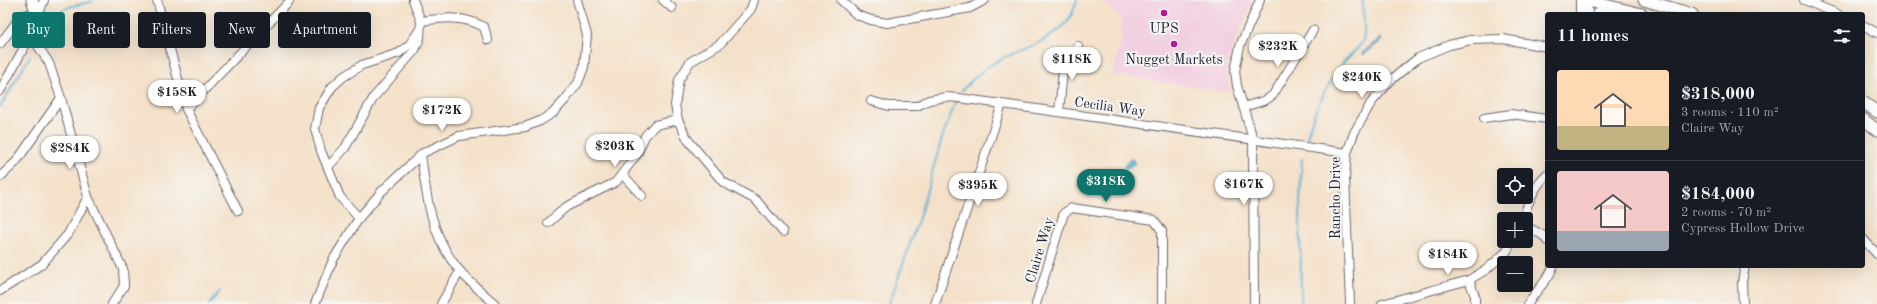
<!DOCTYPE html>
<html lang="en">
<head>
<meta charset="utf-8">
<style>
  body { margin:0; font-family:"Old Standard TT",serif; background:#20242c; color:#f1f3f6; height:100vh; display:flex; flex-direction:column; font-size:15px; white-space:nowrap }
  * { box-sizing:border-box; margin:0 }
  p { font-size:13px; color:#9ea1a6 }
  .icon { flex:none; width:22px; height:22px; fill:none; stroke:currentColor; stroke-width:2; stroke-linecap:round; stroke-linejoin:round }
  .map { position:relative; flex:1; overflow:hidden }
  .sheet { position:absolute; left:1545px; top:12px; width:320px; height:256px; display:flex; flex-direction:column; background:#171b24; border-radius:4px; box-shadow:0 4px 16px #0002 }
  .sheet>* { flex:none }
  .top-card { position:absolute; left:12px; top:12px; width:380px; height:36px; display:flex; gap:8px }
  .fabs { position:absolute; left:1497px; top:168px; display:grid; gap:8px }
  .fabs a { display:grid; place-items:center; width:36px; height:36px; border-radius:4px; background:#171b24; box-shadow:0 4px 16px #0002; font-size:20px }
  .price { position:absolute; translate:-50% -34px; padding:0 9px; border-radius:14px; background:#fff; color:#222; font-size:13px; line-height:26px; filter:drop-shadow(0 1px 2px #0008) }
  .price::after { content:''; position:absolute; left:50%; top:24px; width:12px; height:9px; margin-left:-6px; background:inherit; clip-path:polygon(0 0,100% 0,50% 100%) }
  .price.on { background:#0f766e; color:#fff }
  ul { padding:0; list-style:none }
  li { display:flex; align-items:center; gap:12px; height:100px; padding:0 12px }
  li+li { border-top:1px solid #363941 }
  li span { display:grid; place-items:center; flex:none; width:112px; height:80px; border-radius:4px; color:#555 }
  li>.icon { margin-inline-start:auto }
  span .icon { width:48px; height:48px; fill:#fffc; stroke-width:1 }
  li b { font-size:17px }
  h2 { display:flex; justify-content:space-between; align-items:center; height:48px; padding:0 12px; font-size:17px }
  .pill { padding:0 14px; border-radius:4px; background:#171b24; box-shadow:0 4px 16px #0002; font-size:14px; line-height:36px }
  .pill.on { background:#0f766e; color:#fff }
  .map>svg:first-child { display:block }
  .built { fill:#f2cfe1 }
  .water { fill:#5ab0d6; stroke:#3e6988 }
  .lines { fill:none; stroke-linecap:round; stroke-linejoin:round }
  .stream { stroke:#5ab0d6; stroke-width:2 }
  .minor-casing { stroke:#6c656d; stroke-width:10 }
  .major-casing { stroke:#6c656d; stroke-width:13 }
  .minor { stroke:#fff; stroke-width:8 }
  .major { stroke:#fff; stroke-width:11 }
  .poi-dot { fill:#b5179e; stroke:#f6f6f2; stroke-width:1.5 }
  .labels { text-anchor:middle; stroke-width:4; stroke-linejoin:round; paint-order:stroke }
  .poi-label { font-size:14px; fill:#22223b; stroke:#f6f6f2 }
  .street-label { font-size:14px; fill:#22223b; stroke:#f6f6f2 }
</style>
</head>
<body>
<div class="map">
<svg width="1877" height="304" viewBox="0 0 1877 304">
  <rect width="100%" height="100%" fill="#f6f6f2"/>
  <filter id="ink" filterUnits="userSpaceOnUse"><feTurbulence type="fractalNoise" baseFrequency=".025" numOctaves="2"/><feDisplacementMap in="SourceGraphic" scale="8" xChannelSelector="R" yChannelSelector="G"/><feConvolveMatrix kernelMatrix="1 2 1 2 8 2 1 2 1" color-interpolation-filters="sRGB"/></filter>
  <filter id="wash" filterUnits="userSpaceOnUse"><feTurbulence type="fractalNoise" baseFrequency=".012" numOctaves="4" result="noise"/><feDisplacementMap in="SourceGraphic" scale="16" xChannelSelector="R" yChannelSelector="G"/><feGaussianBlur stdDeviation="0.9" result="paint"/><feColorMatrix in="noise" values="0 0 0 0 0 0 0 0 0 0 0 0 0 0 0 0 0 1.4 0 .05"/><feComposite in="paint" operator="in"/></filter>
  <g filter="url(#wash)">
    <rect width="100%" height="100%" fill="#f4e1c9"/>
    <!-- built -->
    <path class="built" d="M 1101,0 L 1253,0 L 1227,63 L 1230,92 L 1113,75 L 1123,30 L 1120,29 L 1122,20 Z"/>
    <!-- water -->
    <g class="water">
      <path d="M 1380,38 L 1382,40 L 1364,55 L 1362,53 Z"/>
      <path d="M 1131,158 L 1135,163 L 1126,170 L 1124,166 Z"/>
    </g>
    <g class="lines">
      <!-- stream -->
      <g class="stream">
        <path d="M 45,29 C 62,3 66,9 93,1"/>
        <path d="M 962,90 C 972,81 980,71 992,64 C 1015,50 1048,44 1067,22 C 1072,17 1074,7 1077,0"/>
        <path d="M 0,107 L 30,56"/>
        <path d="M 1307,138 C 1313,112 1327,85 1343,63 C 1349,55 1359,50 1363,40 C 1367,27 1361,13 1363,0"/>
        <path d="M 209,304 L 220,291"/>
        <path d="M 889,304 L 918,221 L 942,138 L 956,101"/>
        <path d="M 1301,304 L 1300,203 L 1302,159"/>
      </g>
    </g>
  </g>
  <g filter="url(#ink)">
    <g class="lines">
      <!-- minor casing -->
      <g class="minor-casing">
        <g id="minor">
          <path d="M 157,0 L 186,109 L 238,211"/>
          <path d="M 663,0 L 672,8"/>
          <path d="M 754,0 L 751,9 L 720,44 L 690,62 L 679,80 L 675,105 L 678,120 L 688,140 L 723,182 L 756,200 L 783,232"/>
          <path d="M 841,0 L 857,15 L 871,20 L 887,23 L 970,8 L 985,0"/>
          <path d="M 1580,0 L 1580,14"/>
          <path d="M 1587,0 L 1588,14"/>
          <path d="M 1804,0 L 1838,14"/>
          <path d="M 421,21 C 443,18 463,15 484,27 L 488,40"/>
          <path d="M 1863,25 L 1877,33"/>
          <path d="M 31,35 L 49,63 L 61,98 L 88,197 L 123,269 L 124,286 L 112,304"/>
          <path d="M 0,44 L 21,16 L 28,14 L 38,17"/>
          <path d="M 0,91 L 31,35 L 44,0"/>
          <path d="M 871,101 L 889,106 L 917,106 L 929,100 L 946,97 L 959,98 L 1347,153"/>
          <path d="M 1244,107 L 1266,100 L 1273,95 L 1313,30"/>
          <path d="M 186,109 L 289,2"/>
          <path d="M 1059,112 L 1063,71 L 1078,46"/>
          <path d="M 1484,118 L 1511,114 L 1547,119"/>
          <path d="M 421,154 C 426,196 431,237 459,270 C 469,282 483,293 495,304"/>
          <path d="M 328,167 L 345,148 L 374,97 L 415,50 L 420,38 L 421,21 L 413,0"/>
          <path d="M 623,175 L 642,196"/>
          <path d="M 0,177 L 16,162 L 61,98"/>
          <path d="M 359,218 L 340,197 L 321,151 L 315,129 L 319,108 L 332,87 L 343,77 L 362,65 L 399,53 L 409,45 L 420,29"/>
          <path d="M 1523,219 C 1528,202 1534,187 1547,175"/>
          <path d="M 548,223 L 566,207 L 616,182 L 637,154 L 645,136 L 655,125 L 678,120"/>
          <path d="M 1526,226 L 1544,236 L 1547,241"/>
          <path d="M 1863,239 L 1877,254"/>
          <path d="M 1469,280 L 1475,296 L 1475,304"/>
          <path d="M 0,291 L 42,264 L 68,234 L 88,197"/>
          <path d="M 315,304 L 333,260 L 359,218 L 382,191 L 423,153 L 459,136 L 525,127 L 540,121 L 553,113 L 565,100 L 578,83 L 584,67 L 587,35 L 577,0"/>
          <path d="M 441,304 L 460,271"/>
          <path d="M 935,304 L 1002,104"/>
          <path d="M 1036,304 L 1064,213 L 1072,208 L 1154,220 L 1162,231 L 1162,304"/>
          <path d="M 1254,304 L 1253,139 L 1237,86 L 1235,71 L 1240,46 L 1260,0"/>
          <path d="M 1350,304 L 1345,177 L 1347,153 L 1354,133 L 1371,103 L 1391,80 L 1418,58 L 1449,45 L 1471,40 L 1503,39 L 1547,47"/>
          <path d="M 1382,304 L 1469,280 L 1487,269 L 1507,251 L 1512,241"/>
          <path d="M 1528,304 C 1534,292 1551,278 1553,266"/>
          <path d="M 1743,304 L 1742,282 L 1745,266"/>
        </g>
      </g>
      <!-- major casing -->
      <g class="major-casing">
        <g id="major">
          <path d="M 32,0 L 38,17"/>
          <path d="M 1584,0 L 1642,14"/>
          <path d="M 1644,0 L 1692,14"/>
          <path d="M 1598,14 L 1617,9"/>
          <path d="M 1863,102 L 1877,112"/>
          <path d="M 1863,119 L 1877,130"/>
        </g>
      </g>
      <!-- minor -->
      <use href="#minor" class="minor"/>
      <!-- major -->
      <use href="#major" class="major"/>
    </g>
  </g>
  <!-- markers -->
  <g class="poi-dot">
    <circle cx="1164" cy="13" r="4"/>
    <circle cx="1174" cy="44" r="4"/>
  </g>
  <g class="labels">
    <!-- poi labels -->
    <g class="poi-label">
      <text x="1164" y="33">UPS</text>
      <text x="1174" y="64">Nugget Markets</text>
    </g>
    <!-- street labels -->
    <g class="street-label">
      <text transform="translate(1110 106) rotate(8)" y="5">Cecilia Way</text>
      <text transform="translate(1335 198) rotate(-90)" y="5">Rancho Drive</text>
      <text transform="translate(1039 250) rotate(-73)" y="5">Claire Way</text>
    </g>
  </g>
</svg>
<div class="fabs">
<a><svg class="icon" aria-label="locate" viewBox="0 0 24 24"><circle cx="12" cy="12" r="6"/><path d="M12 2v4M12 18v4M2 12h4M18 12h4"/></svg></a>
<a>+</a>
<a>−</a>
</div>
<b class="price" style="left:1278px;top:68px">$232K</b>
<b class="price" style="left:1072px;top:81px">$118K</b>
<b class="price" style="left:1362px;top:99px">$240K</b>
<b class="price" style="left:177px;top:114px">$158K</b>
<b class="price" style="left:442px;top:132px">$172K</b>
<b class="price" style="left:615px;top:168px">$203K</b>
<b class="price" style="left:70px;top:170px">$284K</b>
<b class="price on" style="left:1106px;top:203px">$318K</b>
<b class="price" style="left:1244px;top:206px">$167K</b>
<b class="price" style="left:978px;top:207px">$395K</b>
<b class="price" style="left:1448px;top:276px">$184K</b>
<div class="top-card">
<a class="pill on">Buy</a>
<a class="pill">Rent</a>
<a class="pill">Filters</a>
<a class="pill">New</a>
<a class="pill">Apartment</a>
</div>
<section class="sheet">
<h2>11 homes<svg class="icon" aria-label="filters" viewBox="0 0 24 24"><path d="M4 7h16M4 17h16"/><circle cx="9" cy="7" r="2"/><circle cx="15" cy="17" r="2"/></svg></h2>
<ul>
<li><span style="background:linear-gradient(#ffd9b3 70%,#c2b280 0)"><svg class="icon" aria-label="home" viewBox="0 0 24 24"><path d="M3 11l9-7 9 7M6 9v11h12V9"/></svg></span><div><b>$318,000</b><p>3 rooms · 110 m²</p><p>Claire Way</p></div></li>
<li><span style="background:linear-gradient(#f6c9c9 75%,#9aa5b1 0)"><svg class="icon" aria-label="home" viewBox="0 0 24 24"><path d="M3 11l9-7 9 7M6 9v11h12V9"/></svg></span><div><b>$184,000</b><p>2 rooms · 70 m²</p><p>Cypress Hollow Drive</p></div></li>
</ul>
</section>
</div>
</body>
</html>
